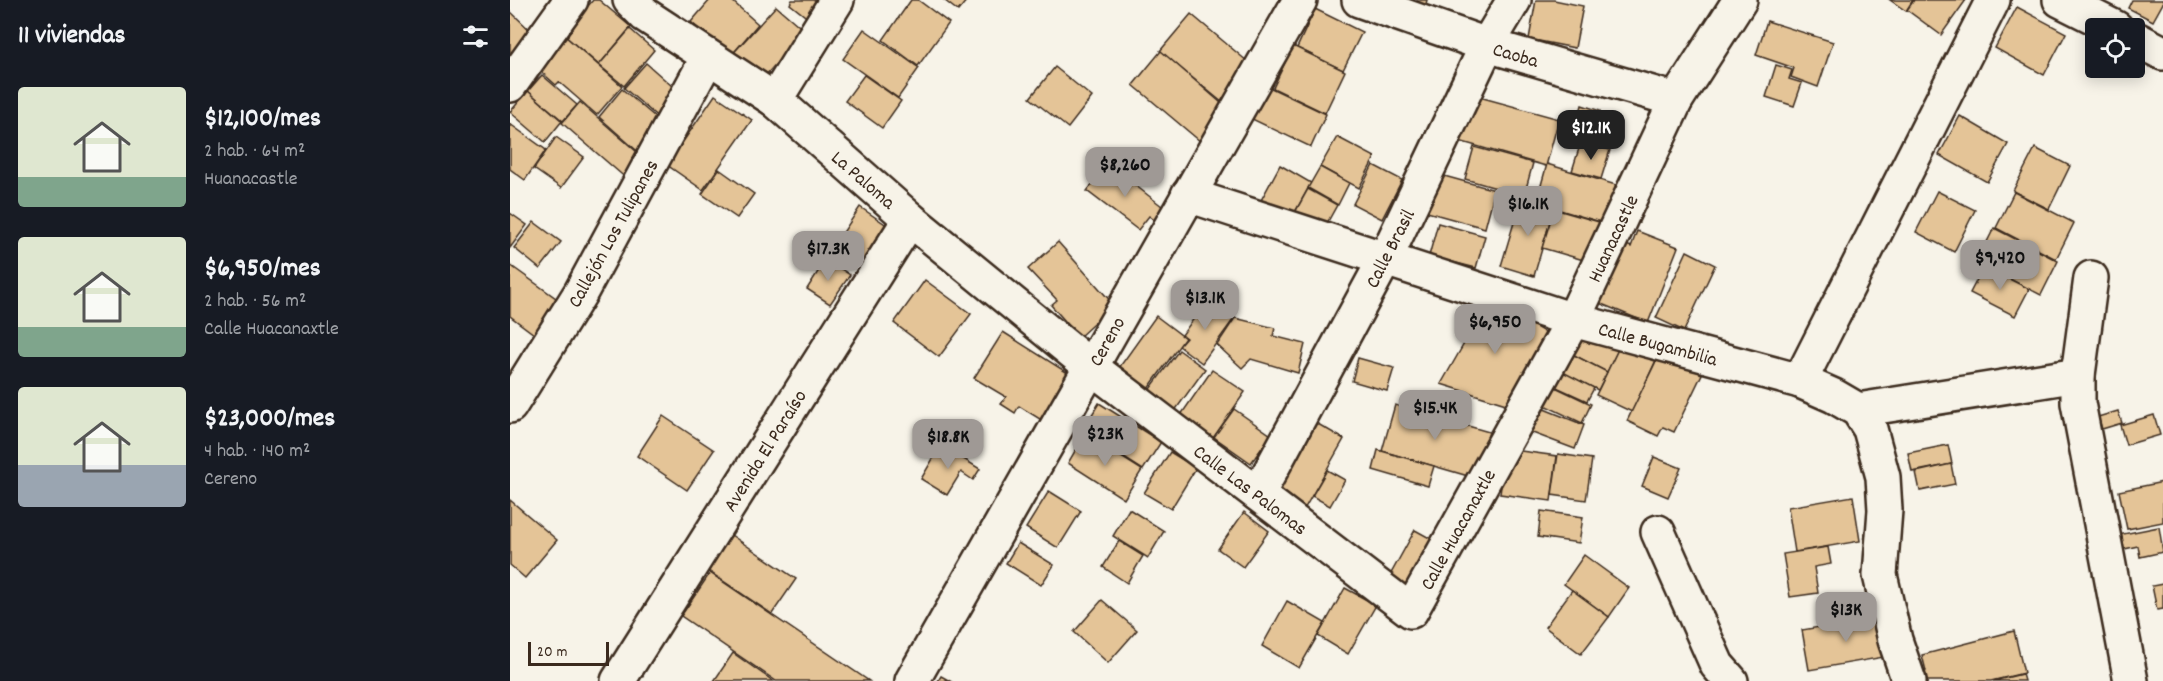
<!DOCTYPE html>
<html lang="es">
<head>
<meta charset="utf-8">
<style>
  body { margin:0; font-family:Dekko,sans-serif; background:#242831; color:#f1f3f6; height:100vh; display:flex; flex-direction:column; font-size:22px; white-space:nowrap }
  * { box-sizing:border-box; margin:0 }
  p { font-size:20px; color:#9ea1a6 }
  .icon { flex:none; width:33px; height:33px; fill:none; stroke:currentColor; stroke-width:2; stroke-linecap:round; stroke-linejoin:round }
  .map { position:relative; flex:1; overflow:hidden }
  .sheet { display:flex; flex-direction:column; background:#171b24; width:510px }
  .sheet>* { flex:none }
  .buttons { position:absolute; left:1575px; top:18px; display:grid; gap:12px }
  .buttons a { display:grid; place-items:center; width:60px; height:60px; border-radius:6px; background:#171b24; box-shadow:0 3px 15px #0003; font-size:30px }
  .scale { position:absolute; left:18px; bottom:15px; width:81px; box-sizing:border-box; padding-left:6px; border:3px solid #3b2a1e; border-top:0; font-size:16px; line-height:21px; white-space:nowrap; color:#3b2a1e; -webkit-text-stroke:4px #f7f3e8; paint-order:stroke }
  .price { position:absolute; translate:-50% -51px; padding:0 14px; border-radius:12px; background:#9f9995; color:#111; font-size:20px; line-height:39px; filter:drop-shadow(0 2px 3px #0008) }
  .price::after { content:''; position:absolute; left:50%; top:36px; width:18px; height:14px; margin-left:-9px; background:inherit; clip-path:polygon(0 0,100% 0,50% 100%) }
  .price.active { background:#222; color:#fff }
  ul { padding:0; list-style:none }
  li { display:flex; align-items:center; gap:18px; height:150px; padding:0 18px }
  li span { display:grid; place-items:center; flex:none; width:168px; height:120px; border-radius:6px; color:#555 }
  li>.icon { margin-inline-start:auto }
  span .icon { width:72px; height:72px; fill:#fffc; stroke-width:1 }
  li b { font-size:26px }
  h2 { display:flex; justify-content:space-between; align-items:center; height:72px; padding:0 18px; font-size:26px }
  main { display:flex; flex:1; min-height:0 }
  .map>svg:first-child { display:block }
  .building { fill:#e4c497; stroke:#3b2a1e; stroke-width:1.5 }
  .lines { fill:none; stroke-linecap:round; stroke-linejoin:round }
  .minor-casing { stroke:#3b2a1e; stroke-width:38 }
  .minor { stroke:#f7f3e8; stroke-width:33 }
  .labels { text-anchor:middle; stroke-width:4.5; stroke-linejoin:round; paint-order:stroke }
  .street-label { font-size:20px; fill:#3b2a1e; stroke:#f7f3e8 }
</style>
</head>
<body>
<main>
<section class="sheet">
<h2>11 viviendas<svg class="icon" aria-label="filters" viewBox="0 0 24 24"><path d="M4 7h16M4 17h16"/><circle cx="9" cy="7" r="2"/><circle cx="15" cy="17" r="2"/></svg></h2>
<ul>
<li><span style="background:linear-gradient(#dfe7d0 75%,#7fa58c 0)"><svg class="icon" aria-label="home" viewBox="0 0 24 24"><path d="M3 11l9-7 9 7M6 9v11h12V9"/></svg></span><div><b>$12,100/mes</b><p>2 hab. · 64 m²</p><p>Huanacastle</p></div></li>
<li><span style="background:linear-gradient(#dfe7d0 75%,#7fa58c 0)"><svg class="icon" aria-label="home" viewBox="0 0 24 24"><path d="M3 11l9-7 9 7M6 9v11h12V9"/></svg></span><div><b>$6,950/mes</b><p>2 hab. · 56 m²</p><p>Calle Huacanaxtle</p></div></li>
<li><span style="background:linear-gradient(#dfe7d0 65%,#9aa5b1 0)"><svg class="icon" aria-label="home" viewBox="0 0 24 24"><path d="M3 11l9-7 9 7M6 9v11h12V9"/></svg></span><div><b>$23,000/mes</b><p>4 hab. · 140 m²</p><p>Cereno</p></div></li>
</ul>
</section>
<div class="map">
<svg width="1653" height="681" viewBox="0 0 1653 681">
  <rect width="100%" height="100%" fill="#f7f3e8"/>
  <filter id="ink" filterUnits="userSpaceOnUse"><feTurbulence type="fractalNoise" baseFrequency=".0167" numOctaves="2"/><feDisplacementMap in="SourceGraphic" scale="12" xChannelSelector="R" yChannelSelector="G"/><feConvolveMatrix kernelMatrix="1 2 1 2 8 2 1 2 1" color-interpolation-filters="sRGB"/></filter>
  <g filter="url(#ink)">
    <!-- building -->
    <g class="building">
      <path d="M 83,0 L 89,0 L 121,27 L 89,65 L 54,35 Z"/>
      <path d="M 200,0 L 221,0 L 248,24 L 220,57 L 181,22 Z"/>
      <path d="M 282,0 L 315,0 L 304,23 L 280,4 Z"/>
      <path d="M 401,0 L 408,0 L 439,23 L 408,66 L 373,40 Z"/>
      <path d="M 434,0 L 457,0 L 448,11 Z"/>
      <path d="M 880,0 L 917,0 L 915,8 Z"/>
      <path d="M 1026,0 L 1044,0 L 1073,6 L 1065,48 L 1019,39 Z"/>
      <path d="M 1380,0 L 1403,0 L 1396,11 Z"/>
      <path d="M 1404,0 L 1456,0 L 1431,35 L 1397,10 Z"/>
      <path d="M 1622,0 L 1653,0 L 1653,3 L 1643,21 L 1618,8 Z"/>
      <path d="M 266,6 L 295,31 L 247,85 L 218,59 Z"/>
      <path d="M 1507,7 L 1556,33 L 1534,75 L 1485,48 Z"/>
      <path d="M 805,9 L 852,32 L 833,70 L 787,48 Z"/>
      <path d="M 0,11 L 29,39 L 0,69 Z"/>
      <path d="M 681,14 L 744,67 L 713,103 L 650,51 Z"/>
      <path d="M 1257,21 L 1323,42 L 1308,87 L 1281,77 L 1284,68 L 1246,55 Z"/>
      <path d="M 120,29 L 144,50 L 114,86 L 89,65 Z"/>
      <path d="M 354,29 L 409,68 L 388,98 L 333,59 Z"/>
      <path d="M 55,36 L 112,86 L 87,115 L 49,82 L 46,85 L 28,69 Z"/>
      <path d="M 783,46 L 835,71 L 815,113 L 763,88 Z"/>
      <path d="M 651,51 L 718,109 L 691,142 L 623,85 Z"/>
      <path d="M 136,63 L 171,94 L 150,119 L 114,88 Z"/>
      <path d="M 1266,65 L 1282,70 L 1279,79 L 1292,83 L 1284,106 L 1256,97 Z"/>
      <path d="M 545,67 L 582,97 L 558,128 L 520,98 Z"/>
      <path d="M 32,75 L 67,105 L 53,121 L 18,91 Z"/>
      <path d="M 354,75 L 391,101 L 372,128 L 335,101 Z"/>
      <path d="M 757,86 L 816,114 L 801,147 L 742,119 Z"/>
      <path d="M 112,89 L 158,128 L 134,157 L 89,117 Z"/>
      <path d="M 18,91 L 52,121 L 35,142 L 0,112 Z"/>
      <path d="M 205,95 L 242,120 L 193,190 L 157,165 Z"/>
      <path d="M 962,95 L 1049,119 L 1036,166 L 949,141 Z"/>
      <path d="M 70,102 L 135,159 L 118,180 L 52,123 Z"/>
      <path d="M 1072,105 L 1090,111 L 1082,137 L 1065,131 Z"/>
      <path d="M 1450,116 L 1498,144 L 1477,182 L 1429,155 Z"/>
      <path d="M 0,124 L 36,150 L 15,180 L 0,169 Z"/>
      <path d="M 46,137 L 74,157 L 51,188 L 24,169 Z"/>
      <path d="M 827,137 L 865,157 L 849,188 L 810,167 Z"/>
      <path d="M 1071,142 L 1100,150 L 1091,179 L 1062,171 Z"/>
      <path d="M 964,147 L 1023,163 L 1014,196 L 955,179 Z"/>
      <path d="M 1525,148 L 1560,166 L 1539,209 L 1503,191 Z"/>
      <path d="M 598,164 L 657,210 L 647,222 L 639,216 L 628,230 L 577,191 Z"/>
      <path d="M 1037,164 L 1106,185 L 1094,223 L 1026,203 Z"/>
      <path d="M 770,165 L 801,183 L 780,221 L 749,204 Z"/>
      <path d="M 863,165 L 892,180 L 872,219 L 843,204 Z"/>
      <path d="M 810,167 L 839,183 L 828,205 L 798,188 Z"/>
      <path d="M 209,169 L 244,194 L 227,218 L 192,194 Z"/>
      <path d="M 927,174 L 985,190 L 975,228 L 917,212 Z"/>
      <path d="M 798,189 L 827,205 L 811,234 L 782,218 Z"/>
      <path d="M 1427,191 L 1465,210 L 1444,252 L 1406,232 Z"/>
      <path d="M 1504,192 L 1564,223 L 1546,259 L 1486,228 Z"/>
      <path d="M 1011,199 L 1044,208 L 1024,276 L 991,266 Z"/>
      <path d="M 350,207 L 378,226 L 352,265 L 324,246 Z"/>
      <path d="M 1044,209 L 1096,224 L 1084,263 L 1032,248 Z"/>
      <path d="M 0,213 L 17,225 L 0,248 Z"/>
      <path d="M 24,222 L 51,242 L 30,269 L 4,248 Z"/>
      <path d="M 928,223 L 975,236 L 966,268 L 919,256 Z"/>
      <path d="M 1484,228 L 1548,261 L 1531,295 L 1467,262 Z"/>
      <path d="M 1127,231 L 1168,247 L 1138,323 L 1089,303 L 1108,241 L 1121,247 Z"/>
      <path d="M 548,242 L 604,305 L 569,337 L 541,305 L 547,300 L 518,269 Z"/>
      <path d="M 1177,251 L 1205,265 L 1174,331 L 1146,318 Z"/>
      <path d="M 316,259 L 340,275 L 320,304 L 297,289 Z"/>
      <path d="M 0,265 L 57,306 L 32,340 L 0,316 Z"/>
      <path d="M 1474,266 L 1519,289 L 1505,316 L 1460,293 Z"/>
      <path d="M 415,280 L 461,314 L 429,357 L 384,323 Z"/>
      <path d="M 697,300 L 723,320 L 692,363 L 669,346 L 676,338 L 672,335 Z"/>
      <path d="M 979,300 L 1036,333 L 996,404 L 931,384 Z"/>
      <path d="M 646,316 L 675,338 L 635,393 L 606,372 Z"/>
      <path d="M 725,318 L 765,328 L 763,336 L 795,344 L 788,373 L 741,359 L 732,368 L 707,345 Z"/>
      <path d="M 1073,325 L 1111,344 L 1097,372 L 1060,353 Z"/>
      <path d="M 493,332 L 561,375 L 533,421 L 509,406 L 505,413 L 491,404 L 496,397 L 464,378 Z"/>
      <path d="M 1112,341 L 1147,358 L 1122,412 L 1086,395 Z"/>
      <path d="M 669,350 L 695,369 L 664,412 L 637,393 Z"/>
      <path d="M 1060,353 L 1097,372 L 1088,390 L 1051,372 Z"/>
      <path d="M 1150,353 L 1192,374 L 1164,432 L 1153,427 L 1148,436 L 1117,421 Z"/>
      <path d="M 848,358 L 884,368 L 877,391 L 842,381 Z"/>
      <path d="M 702,370 L 735,392 L 699,444 L 666,422 Z"/>
      <path d="M 1049,370 L 1084,388 L 1077,401 L 1042,385 Z"/>
      <path d="M 1041,385 L 1081,404 L 1072,423 L 1032,404 Z"/>
      <path d="M 589,403 L 651,442 L 633,470 L 572,431 Z"/>
      <path d="M 885,405 L 979,432 L 965,478 L 872,451 Z"/>
      <path d="M 1029,407 L 1074,425 L 1065,449 L 1020,432 Z"/>
      <path d="M 724,409 L 761,435 L 741,463 L 704,437 Z"/>
      <path d="M 1608,411 L 1612,423 L 1592,429 L 1588,417 Z"/>
      <path d="M 1644,415 L 1650,435 L 1616,445 L 1610,425 Z"/>
      <path d="M 153,416 L 204,450 L 177,490 L 127,456 Z"/>
      <path d="M 801,420 L 834,439 L 792,513 L 759,494 Z"/>
      <path d="M 575,434 L 632,470 L 614,499 L 558,463 Z"/>
      <path d="M 431,445 L 470,469 L 463,480 L 451,472 L 437,495 L 411,479 Z"/>
      <path d="M 1438,445 L 1442,464 L 1402,472 L 1398,453 Z"/>
      <path d="M 996,449 L 1047,456 L 1041,501 L 990,494 Z"/>
      <path d="M 868,450 L 924,466 L 918,486 L 863,470 Z"/>
      <path d="M 660,452 L 686,468 L 661,509 L 634,493 Z"/>
      <path d="M 1048,454 L 1082,459 L 1076,500 L 1042,495 Z"/>
      <path d="M 1144,457 L 1171,468 L 1158,497 L 1132,486 Z"/>
      <path d="M 1441,464 L 1445,484 L 1410,491 L 1406,472 Z"/>
      <path d="M 817,470 L 835,480 L 820,506 L 802,496 Z"/>
      <path d="M 1653,482 L 1653,522 L 1617,529 L 1609,491 Z"/>
      <path d="M 539,491 L 571,511 L 548,548 L 516,528 Z"/>
      <path d="M 1343,496 L 1350,541 L 1285,552 L 1278,507 Z"/>
      <path d="M 0,500 L 47,540 L 15,578 L 0,565 Z"/>
      <path d="M 619,509 L 654,531 L 638,558 L 603,536 Z"/>
      <path d="M 1031,511 L 1073,517 L 1069,543 L 1028,537 Z"/>
      <path d="M 734,512 L 759,531 L 733,567 L 708,549 Z"/>
      <path d="M 1649,527 L 1653,552 L 1630,557 L 1628,546 L 1610,550 L 1608,535 Z"/>
      <path d="M 905,530 L 927,542 L 900,591 L 878,579 Z"/>
      <path d="M 221,535 L 286,579 L 262,614 L 197,570 Z"/>
      <path d="M 609,541 L 633,556 L 617,583 L 593,567 Z"/>
      <path d="M 508,543 L 544,565 L 531,585 L 496,563 Z"/>
      <path d="M 1318,547 L 1321,564 L 1304,567 L 1308,593 L 1280,597 L 1273,554 Z"/>
      <path d="M 1074,555 L 1119,588 L 1099,617 L 1054,584 Z"/>
      <path d="M 200,573 L 359,681 L 266,681 L 171,616 Z"/>
      <path d="M 1653,584 L 1653,609 L 1647,610 L 1642,586 Z"/>
      <path d="M 835,588 L 866,605 L 838,654 L 808,636 Z"/>
      <path d="M 1062,590 L 1099,617 L 1071,654 L 1035,627 Z"/>
      <path d="M 592,600 L 627,630 L 598,663 L 564,632 Z"/>
      <path d="M 777,601 L 815,623 L 789,668 L 752,646 Z"/>
      <path d="M 1373,616 L 1380,656 L 1299,670 L 1292,630 Z"/>
      <path d="M 1504,631 L 1514,673 L 1481,681 L 1412,681 L 1409,673 L 1416,671 L 1412,655 Z"/>
      <path d="M 223,653 L 263,681 L 204,681 Z"/>
      <path d="M 1512,674 L 1514,681 L 1483,681 Z"/>
      <path d="M 431,676 L 440,681 L 428,681 Z"/>
    </g>
    <g class="lines">
      <!-- minor casing -->
      <g class="minor-casing">
        <g id="minor">
          <path d="M 120,0 L 135,15 L 265,100 L 400,219 L 581,367 L 901,611 L 1063,320 L 1166,100 L 1230,0"/>
          <path d="M 849,0 L 977,45 L 1166,100"/>
          <path d="M 1550,0 L 1606,28"/>
          <path d="M 1624,38 L 1653,53"/>
          <path d="M 0,85 L 61,0"/>
          <path d="M 265,100 L 327,0"/>
          <path d="M 678,195 L 1063,320 L 1290,381 L 1324,396 L 1348,410 L 1360,429 L 1373,477 L 1375,510 L 1370,575 L 1385,640 L 1399,681"/>
          <path d="M 1581,278 L 1568,375 L 1568,403 L 1621,681"/>
          <path d="M 1290,381 L 1483,0"/>
          <path d="M 0,406 L 71,292 L 198,57"/>
          <path d="M 1348,410 L 1568,375"/>
          <path d="M 748,494 L 875,259 L 977,45 L 1004,0"/>
          <path d="M 1148,532 L 1207,665 L 1221,681"/>
          <path d="M 108,681 L 400,219"/>
          <path d="M 402,681 L 790,0"/>
        </g>
      </g>
      <!-- minor -->
      <use href="#minor" class="minor"/>
    </g>
  </g>
  <g class="labels">
    <!-- street labels -->
    <g class="street-label">
      <text transform="translate(1006 54) rotate(16)" y="7">Caoba</text>
      <text transform="translate(354 179) rotate(41)" y="7">La Paloma</text>
      <text transform="translate(102 233) rotate(-61)" y="7">Callejón Los Tulipanes</text>
      <text transform="translate(1102 238) rotate(-65)" y="7">Huanacastle</text>
      <text transform="translate(879 248) rotate(-63)" y="7">Calle Brasil</text>
      <text transform="translate(596 341) rotate(-61)" y="7">Cereno</text>
      <text transform="translate(1148 343) rotate(15)" y="7">Calle Bugambilia</text>
      <text transform="translate(254 450) rotate(-58)" y="7">Avenida El Paraíso</text>
      <text transform="translate(741 489) rotate(37)" y="7">Calle Las Palomas</text>
      <text transform="translate(947 529) rotate(-61)" y="7">Calle Huacanaxtle</text>
    </g>
  </g>
</svg>
<div class="buttons">
<a><svg class="icon" aria-label="locate" viewBox="0 0 24 24"><circle cx="12" cy="12" r="6"/><path d="M12 2v4M12 18v4M2 12h4M18 12h4"/></svg></a>
</div>
<div class="scale">20 m</div>
<b class="price active" style="left:1081px;top:161px">$12.1K</b>
<b class="price" style="left:615px;top:198px">$8,260</b>
<b class="price" style="left:1018px;top:237px">$16.1K</b>
<b class="price" style="left:318px;top:282px">$17.3K</b>
<b class="price" style="left:1490px;top:291px">$9,420</b>
<b class="price" style="left:695px;top:331px">$13.1K</b>
<b class="price" style="left:985px;top:355px">$6,950</b>
<b class="price" style="left:925px;top:441px">$15.4K</b>
<b class="price" style="left:595px;top:467px">$23K</b>
<b class="price" style="left:438px;top:470px">$18.8K</b>
<b class="price" style="left:1336px;top:643px">$13K</b>
</div>
</main>
</body>
</html>
